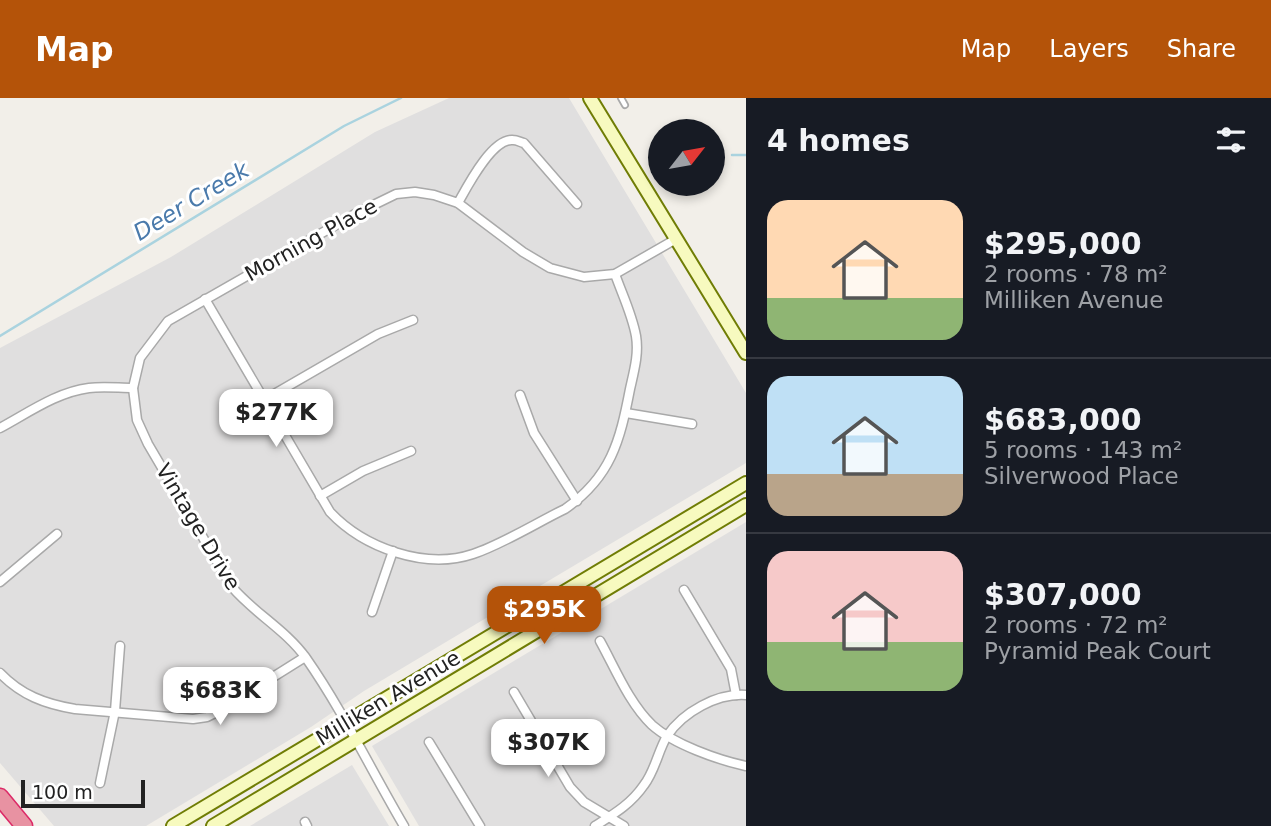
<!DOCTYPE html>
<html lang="en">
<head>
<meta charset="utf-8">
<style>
  body { margin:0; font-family:"DejaVu Sans",sans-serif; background:#242831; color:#f1f3f6; height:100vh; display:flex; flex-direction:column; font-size:26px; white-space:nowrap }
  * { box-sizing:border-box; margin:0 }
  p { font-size:23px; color:#9ea1a6 }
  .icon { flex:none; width:38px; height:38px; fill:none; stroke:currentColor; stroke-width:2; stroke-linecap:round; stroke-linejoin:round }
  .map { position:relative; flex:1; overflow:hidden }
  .panel { display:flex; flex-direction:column; background:#171b24; width:525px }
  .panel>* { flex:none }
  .needle { width:46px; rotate:59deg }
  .tools { position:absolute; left:648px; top:21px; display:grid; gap:14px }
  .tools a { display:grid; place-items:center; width:77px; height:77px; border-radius:50%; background:#171b24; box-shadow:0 4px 10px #0003; font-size:35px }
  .scale { position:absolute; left:21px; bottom:18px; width:124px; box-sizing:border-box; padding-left:7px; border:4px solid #222; border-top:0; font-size:19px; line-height:24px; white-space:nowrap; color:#222; -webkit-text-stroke:5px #fff; paint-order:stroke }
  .price { position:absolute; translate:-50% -60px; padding:0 16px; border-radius:14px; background:#fff; color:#222; font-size:23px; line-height:46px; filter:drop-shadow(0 2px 4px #0008) }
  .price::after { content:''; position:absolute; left:50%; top:42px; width:21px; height:16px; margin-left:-10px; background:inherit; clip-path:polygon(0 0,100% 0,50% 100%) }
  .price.selected { background:#b45309; color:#fff }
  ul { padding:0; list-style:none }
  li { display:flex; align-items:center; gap:21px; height:175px; padding:0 21px }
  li+li { border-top:2px solid #363941 }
  li span { display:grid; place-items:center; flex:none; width:196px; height:140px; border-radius:21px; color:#555 }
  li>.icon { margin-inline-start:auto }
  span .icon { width:84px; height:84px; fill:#fffc; stroke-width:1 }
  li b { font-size:30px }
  h2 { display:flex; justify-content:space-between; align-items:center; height:84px; padding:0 21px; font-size:30px }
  header { display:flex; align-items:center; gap:42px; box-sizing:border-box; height:98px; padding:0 35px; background:#b45309; color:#fff }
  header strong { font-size:33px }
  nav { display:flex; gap:38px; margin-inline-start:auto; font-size:24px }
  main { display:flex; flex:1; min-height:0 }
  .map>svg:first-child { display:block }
  .residential { fill:#e0dfdf }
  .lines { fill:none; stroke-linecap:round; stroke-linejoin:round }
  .stream { stroke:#aad3df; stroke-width:2.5 }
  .service-casing { stroke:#a9a9a9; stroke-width:8 }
  .minor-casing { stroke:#a9a9a9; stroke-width:11 }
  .secondary-casing { stroke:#707d05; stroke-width:16 }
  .motorway-casing { stroke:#dc2a67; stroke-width:19 }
  .service { stroke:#fff; stroke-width:4.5 }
  .minor { stroke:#fff; stroke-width:8 }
  .secondary { stroke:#f7fabf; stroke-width:12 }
  .motorway { stroke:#e892a2; stroke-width:16 }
  .labels { text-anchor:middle; stroke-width:6; stroke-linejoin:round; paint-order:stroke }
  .street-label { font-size:21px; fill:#222; stroke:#fff }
  .water-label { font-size:23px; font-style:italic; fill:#4a7aab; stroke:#fff }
</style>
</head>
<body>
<header>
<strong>Map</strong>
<nav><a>Map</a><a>Layers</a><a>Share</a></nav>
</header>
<main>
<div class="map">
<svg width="746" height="728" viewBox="0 0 746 728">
  <rect width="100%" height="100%" fill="#f2efe9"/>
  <!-- residential -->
  <g class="residential">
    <path d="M 449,0 L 569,0 L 746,295 L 746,365 L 364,593 L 311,629 L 146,728 L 54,728 L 0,665 L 0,250 L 171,159 L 375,34 Z"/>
    <path d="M 746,424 L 746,728 L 419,728 L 372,648 Z"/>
    <path d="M 352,667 L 389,728 L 250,728 Z"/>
  </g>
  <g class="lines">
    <!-- stream -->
    <g class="stream">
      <path d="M 732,57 L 746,57"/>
      <path d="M 0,238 L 344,28 L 401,0"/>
    </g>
    <!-- service casing -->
    <g class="service-casing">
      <path id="service" d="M 621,0 L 625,7"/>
    </g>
    <!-- minor casing -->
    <g class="minor-casing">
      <g id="minor">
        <path d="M 458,105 C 467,89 492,40 513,42 C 517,42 520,44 524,45 L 577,106"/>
        <path d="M 205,201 L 330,414 C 364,450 425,472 473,456 C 501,447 538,424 565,411 C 611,379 620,343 630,291 C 634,273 639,256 636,238 C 632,216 622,196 615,176"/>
        <path d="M 520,297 L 534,335 L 577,403"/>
        <path d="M 264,302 L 378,236 L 413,222"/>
        <path d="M 626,315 L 692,326"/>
        <path d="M 0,330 C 28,315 57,294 89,290 C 103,288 119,290 133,290"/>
        <path d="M 320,398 L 363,373 L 411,353"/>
        <path d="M 0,484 L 57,436"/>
        <path d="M 684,492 L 731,571 L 736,597"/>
        <path d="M 372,514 L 393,453"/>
        <path d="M 600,543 C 615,570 629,605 652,627 C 673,646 718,662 746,668"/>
        <path d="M 0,575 C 21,597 45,606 75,611 L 193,621 L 207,619 L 219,613 L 305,559"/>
        <path d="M 514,594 L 570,689 L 584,704 L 624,728"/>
        <path d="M 429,644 L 480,728"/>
        <path d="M 100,685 L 115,613 L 120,548"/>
        <path d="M 305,724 L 307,728"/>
        <path d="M 404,728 C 371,672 343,613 306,560 C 286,532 254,515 232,489 L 148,346 L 137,322 L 133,290 L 140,260 L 168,223 L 355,116 L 396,96 L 415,94 L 434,97 L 458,105 L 523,154 L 550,170 L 584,179 L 615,176 L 676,141"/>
        <path d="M 595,728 C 614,716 631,706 644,687 C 655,673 658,653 667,638 C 683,614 717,595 746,597"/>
      </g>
    </g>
    <!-- secondary casing -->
    <g class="secondary-casing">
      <g id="secondary">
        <path d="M 590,0 L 746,255"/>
        <path d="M 173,728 L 746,385"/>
        <path d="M 213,728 L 746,407"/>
      </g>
    </g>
    <!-- motorway casing -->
    <g class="motorway-casing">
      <path id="motorway" d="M 0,699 L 24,728"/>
    </g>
    <!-- service -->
    <use href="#service" class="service"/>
    <!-- minor -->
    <use href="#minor" class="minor"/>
    <!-- secondary -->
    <use href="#secondary" class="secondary"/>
    <!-- motorway -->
    <use href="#motorway" class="motorway"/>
  </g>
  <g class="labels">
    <!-- street labels -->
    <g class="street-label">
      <text transform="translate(311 142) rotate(-29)" y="7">Morning Place</text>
      <text transform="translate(198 429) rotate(59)" y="7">Vintage Drive</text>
      <text transform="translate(388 600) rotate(-31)" y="7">Milliken Avenue</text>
    </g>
    <!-- water labels -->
    <g class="water-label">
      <text transform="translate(191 103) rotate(-31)" y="8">Deer Creek</text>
    </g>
  </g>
</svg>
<div class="tools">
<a><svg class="needle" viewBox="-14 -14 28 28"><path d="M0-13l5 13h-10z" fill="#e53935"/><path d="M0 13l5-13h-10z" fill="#9ea1a6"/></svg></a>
</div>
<div class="scale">100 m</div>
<b class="price" style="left:276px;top:351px">$277K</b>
<b class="price selected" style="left:544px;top:548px">$295K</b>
<b class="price" style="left:220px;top:629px">$683K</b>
<b class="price" style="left:548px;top:681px">$307K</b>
</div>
<section class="panel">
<h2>4 homes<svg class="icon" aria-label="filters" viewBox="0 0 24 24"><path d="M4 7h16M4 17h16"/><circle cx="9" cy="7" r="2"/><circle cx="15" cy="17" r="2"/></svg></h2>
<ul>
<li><span style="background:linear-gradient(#ffd9b3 70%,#8fb573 0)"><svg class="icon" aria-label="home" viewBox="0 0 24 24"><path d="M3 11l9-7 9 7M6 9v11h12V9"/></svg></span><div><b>$295,000</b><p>2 rooms · 78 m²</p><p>Milliken Avenue</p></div></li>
<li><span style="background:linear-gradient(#bfe0f5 70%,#b9a48a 0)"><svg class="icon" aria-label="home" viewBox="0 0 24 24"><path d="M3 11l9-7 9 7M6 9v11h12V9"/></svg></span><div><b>$683,000</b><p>5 rooms · 143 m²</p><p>Silverwood Place</p></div></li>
<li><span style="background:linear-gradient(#f6c9c9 65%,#8fb573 0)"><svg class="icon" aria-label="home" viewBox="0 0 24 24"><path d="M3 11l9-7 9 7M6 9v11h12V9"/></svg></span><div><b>$307,000</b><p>2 rooms · 72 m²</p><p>Pyramid Peak Court</p></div></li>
</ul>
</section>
</main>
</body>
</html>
